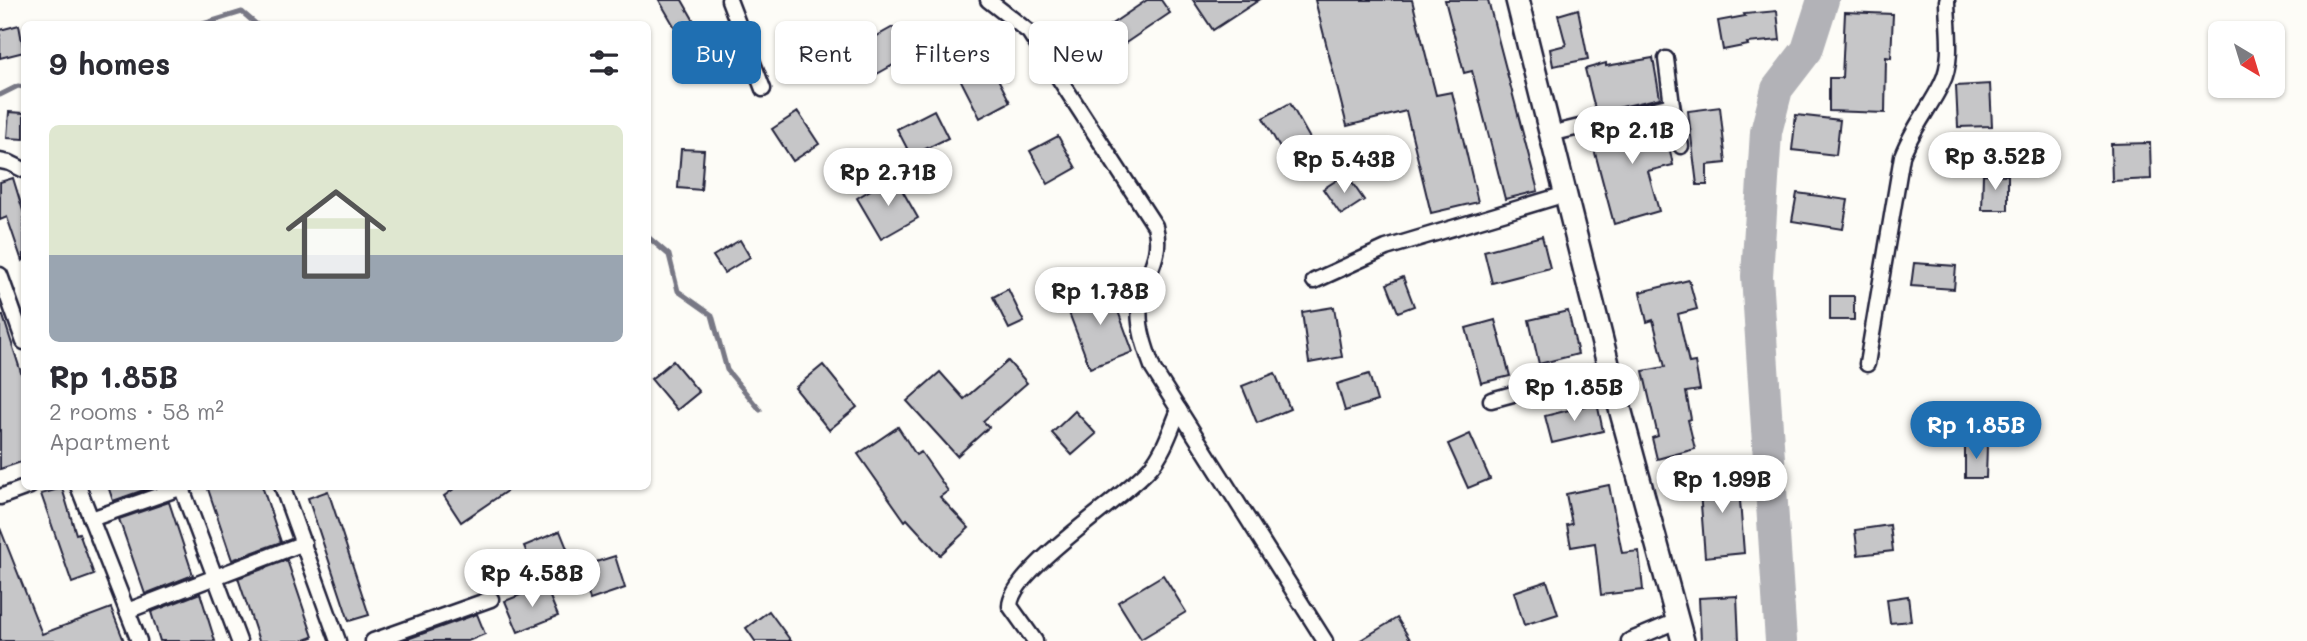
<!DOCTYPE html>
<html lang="en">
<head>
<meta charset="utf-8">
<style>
  body { margin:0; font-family:Mali,sans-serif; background:#f2f2f3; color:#2b2b33; height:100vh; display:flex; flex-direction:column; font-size:26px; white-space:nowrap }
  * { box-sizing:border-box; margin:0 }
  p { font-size:23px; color:#7c7c81 }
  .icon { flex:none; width:38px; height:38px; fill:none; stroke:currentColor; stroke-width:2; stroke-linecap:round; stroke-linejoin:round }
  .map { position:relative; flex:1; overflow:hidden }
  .drawer { position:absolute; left:21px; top:21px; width:630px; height:469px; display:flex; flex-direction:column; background:#fff; border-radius:10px; box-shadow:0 2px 5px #0004 }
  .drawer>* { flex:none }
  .hud { position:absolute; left:672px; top:21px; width:665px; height:63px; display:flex; gap:14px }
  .needle { width:46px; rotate:142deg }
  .tools { position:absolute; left:2208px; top:21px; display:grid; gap:14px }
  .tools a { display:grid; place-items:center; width:77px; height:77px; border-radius:10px; background:#fff; box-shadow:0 2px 5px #0004; font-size:35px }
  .price { position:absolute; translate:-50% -60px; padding:0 16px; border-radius:24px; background:#fff; color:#222; font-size:23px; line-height:46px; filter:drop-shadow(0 2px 4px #0008) }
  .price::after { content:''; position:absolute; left:50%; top:42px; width:21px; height:16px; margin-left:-10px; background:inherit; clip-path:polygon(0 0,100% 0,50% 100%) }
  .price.active { background:#1f6fb2; color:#fff }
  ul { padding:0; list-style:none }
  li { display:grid; align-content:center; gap:14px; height:371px; padding:0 28px }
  li span { display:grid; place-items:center; height:217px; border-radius:10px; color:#555 }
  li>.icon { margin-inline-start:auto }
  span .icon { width:126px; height:126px; fill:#fffc; stroke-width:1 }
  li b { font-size:30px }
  h2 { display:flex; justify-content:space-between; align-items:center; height:84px; padding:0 28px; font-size:30px }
  .tag { padding:0 24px; border-radius:10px; background:#fff; box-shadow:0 2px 5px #0004; font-size:24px; line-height:63px }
  .tag.active { background:#1f6fb2; color:#fff }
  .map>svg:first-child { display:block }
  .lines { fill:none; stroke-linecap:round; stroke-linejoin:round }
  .stream { stroke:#787885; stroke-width:5 }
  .river { stroke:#b2b2b7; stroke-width:32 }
  .building { fill:#c6c6c8; stroke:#22223b; stroke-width:2 }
  .street-casing { stroke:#22223b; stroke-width:19 }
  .secondary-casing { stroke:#22223b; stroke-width:26 }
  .street { stroke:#fdfcf7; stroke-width:14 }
  .secondary { stroke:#fdfcf7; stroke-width:21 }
</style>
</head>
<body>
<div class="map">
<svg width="2307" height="641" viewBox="0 0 2307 641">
  <rect width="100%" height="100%" fill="#fdfcf7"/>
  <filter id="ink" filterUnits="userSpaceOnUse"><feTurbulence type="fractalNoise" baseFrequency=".0143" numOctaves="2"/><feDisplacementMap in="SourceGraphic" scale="14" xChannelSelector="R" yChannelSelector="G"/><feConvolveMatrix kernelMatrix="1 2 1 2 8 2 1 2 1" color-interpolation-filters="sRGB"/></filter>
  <g filter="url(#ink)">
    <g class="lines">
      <!-- stream -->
      <g class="stream">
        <path d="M 203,24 L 242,12 L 256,24"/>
        <path d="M 0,95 L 18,86 L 24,87"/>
        <path d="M 648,237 L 669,255 L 678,291 L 712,315 L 727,370 L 760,410"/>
      </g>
      <!-- river -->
      <path class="river" d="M 1781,641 L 1757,276 L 1766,132 L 1777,89 L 1807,50 L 1823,0"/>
    </g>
    <!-- building -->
    <g class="building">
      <path d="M 659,0 L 682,0 L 698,28 L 681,38 Z"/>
      <path d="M 1147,0 L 1161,0 L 1170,13 L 1105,57 L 1091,38 Z"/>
      <path d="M 1193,0 L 1259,0 L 1213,30 Z"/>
      <path d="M 1315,0 L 1412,0 L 1436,95 L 1452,92 L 1478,202 L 1431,213 L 1406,111 L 1347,126 Z"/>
      <path d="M 1445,0 L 1488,0 L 1538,191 L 1505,199 L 1472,71 L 1464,73 Z"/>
      <path d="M 1578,9 L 1588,59 L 1553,66 L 1550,49 L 1566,45 L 1558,15 Z"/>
      <path d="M 1777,11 L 1780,40 L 1747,43 L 1748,45 L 1723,50 L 1718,21 L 1745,16 L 1744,14 Z"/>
      <path d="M 1845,12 L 1893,14 L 1891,58 L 1886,57 L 1885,113 L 1829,111 L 1829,78 L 1842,78 Z"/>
      <path d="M 19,25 L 24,52 L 0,58 L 0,30 Z"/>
      <path d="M 893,27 L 909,56 L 877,74 L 861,45 Z"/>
      <path d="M 983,50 L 1010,102 L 980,118 L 953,65 Z"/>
      <path d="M 1653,58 L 1660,98 L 1596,113 L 1585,69 L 1606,63 L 1606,66 Z"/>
      <path d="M 1990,84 L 1992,126 L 1958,127 L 1956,86 Z"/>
      <path d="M 1290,103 L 1312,142 L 1285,157 L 1263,118 Z"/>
      <path d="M 1720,107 L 1726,163 L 1707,165 L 1707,185 L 1697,185 L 1688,111 Z"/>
      <path d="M 934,110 L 948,138 L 911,156 L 897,129 Z"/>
      <path d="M 9,112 L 24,113 L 24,139 L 7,138 Z"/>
      <path d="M 798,112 L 819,144 L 793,161 L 772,129 Z"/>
      <path d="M 1796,115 L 1840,120 L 1836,155 L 1792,150 Z"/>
      <path d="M 1663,117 L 1673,165 L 1648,171 L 1659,211 L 1614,224 L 1590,134 Z"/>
      <path d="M 1058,136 L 1076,168 L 1048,184 L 1030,151 Z"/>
      <path d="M 2150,143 L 2151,179 L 2112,181 L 2111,144 Z"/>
      <path d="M 681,149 L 704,150 L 701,190 L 678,188 Z"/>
      <path d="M 1346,174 L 1364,200 L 1341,215 L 1323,189 Z"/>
      <path d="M 1983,174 L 2008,175 L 2008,210 L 1982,210 Z"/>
      <path d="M 894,176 L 918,218 L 881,239 L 857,198 Z"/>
      <path d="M 13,178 L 24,214 L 24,260 L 22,261 L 7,217 L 0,220 L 0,182 Z"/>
      <path d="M 1797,193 L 1848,200 L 1843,229 L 1792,221 Z"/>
      <path d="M 1542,236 L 1550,268 L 1492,283 L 1484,251 Z"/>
      <path d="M 740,240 L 750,257 L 724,273 L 713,256 Z"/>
      <path d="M 1914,263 L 1956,266 L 1954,289 L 1911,286 Z"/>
      <path d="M 1403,277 L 1414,306 L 1398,312 L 1387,284 Z"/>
      <path d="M 1689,280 L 1697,309 L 1678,314 L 1689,363 L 1695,362 L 1700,390 L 1686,392 L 1691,419 L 1688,420 L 1695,449 L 1657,459 L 1652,438 L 1658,436 L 1643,371 L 1665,367 L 1653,320 L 1647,322 L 1640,292 Z"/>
      <path d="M 1108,284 L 1133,352 L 1090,368 L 1068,310 L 1083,297 L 1081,294 Z"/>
      <path d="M 1008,289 L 1024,322 L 1009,329 L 993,297 Z"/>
      <rect x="1830" y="296" width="24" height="24"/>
      <path d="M 1334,307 L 1342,357 L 1309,363 L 1302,312 Z"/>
      <path d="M 1568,311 L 1578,354 L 1539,364 L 1529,320 Z"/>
      <path d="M 0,316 L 3,316 L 24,382 L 24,461 L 0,469 Z"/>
      <path d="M 1495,320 L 1510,376 L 1481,383 L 1466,328 Z"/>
      <path d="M 673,361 L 699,392 L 677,410 L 651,379 Z"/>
      <path d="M 1008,361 L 1027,383 L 983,421 L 989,427 L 957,456 L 907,401 L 940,372 L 964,399 Z"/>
      <path d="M 823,365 L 857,407 L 829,430 L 795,388 Z"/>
      <path d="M 1275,373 L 1290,409 L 1257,423 L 1242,386 Z"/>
      <path d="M 1369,374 L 1377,401 L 1345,411 L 1337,384 Z"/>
      <path d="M 1597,403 L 1603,431 L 1552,443 L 1545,416 Z"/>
      <path d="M 1075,411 L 1096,434 L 1072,455 L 1052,433 Z"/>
      <path d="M 898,427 L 916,455 L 921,452 L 948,491 L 940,497 L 969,528 L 940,555 L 907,519 L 905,521 L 858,454 Z"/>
      <path d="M 1470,434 L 1490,479 L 1468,488 L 1448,444 Z"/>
      <path d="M 1965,445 L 1987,445 L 1986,478 L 1965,478 Z"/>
      <path d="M 1738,474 L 1744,553 L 1705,557 L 1699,478 Z"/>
      <path d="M 1609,485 L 1622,553 L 1639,551 L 1643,590 L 1601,595 L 1595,543 L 1571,547 L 1567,525 L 1572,524 L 1566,494 Z"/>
      <path d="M 108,486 L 155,486 L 113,501 Z"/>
      <path d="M 207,486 L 262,486 L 281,542 L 232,560 Z"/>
      <path d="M 458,486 L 514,486 L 461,522 L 444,496 Z"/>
      <path d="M 62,488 L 76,534 L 79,533 L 94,575 L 72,583 L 41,494 Z"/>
      <path d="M 328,491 L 369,615 L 349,621 L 308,498 Z"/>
      <path d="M 169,502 L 193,575 L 145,594 L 119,519 Z"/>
      <path d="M 1890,525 L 1893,551 L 1858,555 L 1855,530 Z"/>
      <path d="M 0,528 L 42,634 L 111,608 L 124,641 L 0,641 Z"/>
      <path d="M 560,531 L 572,561 L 536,575 L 524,546 Z"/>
      <path d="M 615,556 L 625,588 L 590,600 L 580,567 Z"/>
      <path d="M 287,560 L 313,637 L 302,641 L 259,641 L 238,578 Z"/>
      <path d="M 1163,575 L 1186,612 L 1141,639 L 1118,602 Z"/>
      <path d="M 1547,581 L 1558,614 L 1524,625 L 1514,592 Z"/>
      <path d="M 545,585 L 558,616 L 518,632 L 505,601 Z"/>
      <path d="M 200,593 L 215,641 L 160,641 L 151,612 Z"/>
      <path d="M 1737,596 L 1739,641 L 1701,641 L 1699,598 Z"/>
      <path d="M 1908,596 L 1911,621 L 1890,623 L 1887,599 Z"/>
      <path d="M 769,611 L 791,641 L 755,641 L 746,628 Z"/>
      <path d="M 477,614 L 485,634 L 468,641 L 402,641 Z"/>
      <path d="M 1397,618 L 1411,641 L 1359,641 Z"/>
    </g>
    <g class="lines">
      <!-- street casing -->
      <g class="street-casing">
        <g id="street">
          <path d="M 729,0 L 763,89"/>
          <path d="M 988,0 L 1029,32 L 1155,226 C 1164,259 1143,275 1140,305 C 1137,326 1146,350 1153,369 L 1325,641"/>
          <path d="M 1672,105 L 1681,146"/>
          <path d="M 1550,134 L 1672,105 L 1666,59"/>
          <path d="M 0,161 L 10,163 L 24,170"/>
          <path d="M 0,275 L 24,342"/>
          <path d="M 1314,281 L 1386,248 L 1566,194"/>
          <path d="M 1867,364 L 1902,156 C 1912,129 1930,108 1942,83 C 1954,60 1947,25 1947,0"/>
          <path d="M 1491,400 L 1609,368"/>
          <path d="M 78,486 L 139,641"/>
          <path d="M 181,486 L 239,641"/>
          <path d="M 282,486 L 338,641"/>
          <path d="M 0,497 L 30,486"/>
          <path d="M 91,519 L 186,486"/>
          <path d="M 127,611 L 304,543"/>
          <path d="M 373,641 L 491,599"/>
          <path d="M 1035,641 L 1010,606 C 1011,570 1123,499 1150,468 C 1164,452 1171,429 1179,410"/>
          <path d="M 1629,641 L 1679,620"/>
        </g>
      </g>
      <!-- secondary casing -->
      <g class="secondary-casing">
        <path id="secondary" d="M 1517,0 L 1609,368 L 1683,641"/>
      </g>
      <!-- street -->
      <use href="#street" class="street"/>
      <!-- secondary -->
      <use href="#secondary" class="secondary"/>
    </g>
  </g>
</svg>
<div class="tools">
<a><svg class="needle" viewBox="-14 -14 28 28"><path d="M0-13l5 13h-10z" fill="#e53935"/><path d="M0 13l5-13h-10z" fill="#7c7c81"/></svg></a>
</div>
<b class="price" style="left:1632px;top:166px">Rp 2.1B</b>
<b class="price" style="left:1995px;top:192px">Rp 3.52B</b>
<b class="price" style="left:1344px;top:195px">Rp 5.43B</b>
<b class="price" style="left:888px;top:208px">Rp 2.71B</b>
<b class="price" style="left:1100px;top:327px">Rp 1.78B</b>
<b class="price" style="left:1574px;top:423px">Rp 1.85B</b>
<b class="price active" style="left:1976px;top:461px">Rp 1.85B</b>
<b class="price" style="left:1722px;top:515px">Rp 1.99B</b>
<b class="price" style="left:532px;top:609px">Rp 4.58B</b>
<div class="hud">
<a class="tag active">Buy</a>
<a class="tag">Rent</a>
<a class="tag">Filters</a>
<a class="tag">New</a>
</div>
<section class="drawer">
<h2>9 homes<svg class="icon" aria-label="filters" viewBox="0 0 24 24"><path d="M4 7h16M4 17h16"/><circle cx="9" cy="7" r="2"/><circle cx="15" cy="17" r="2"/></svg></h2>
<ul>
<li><span style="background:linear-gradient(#dfe7d0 60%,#9aa5b1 0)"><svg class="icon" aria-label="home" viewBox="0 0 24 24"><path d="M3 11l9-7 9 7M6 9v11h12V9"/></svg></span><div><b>Rp 1.85B</b><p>2 rooms · 58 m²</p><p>Apartment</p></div></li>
</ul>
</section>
</div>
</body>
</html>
